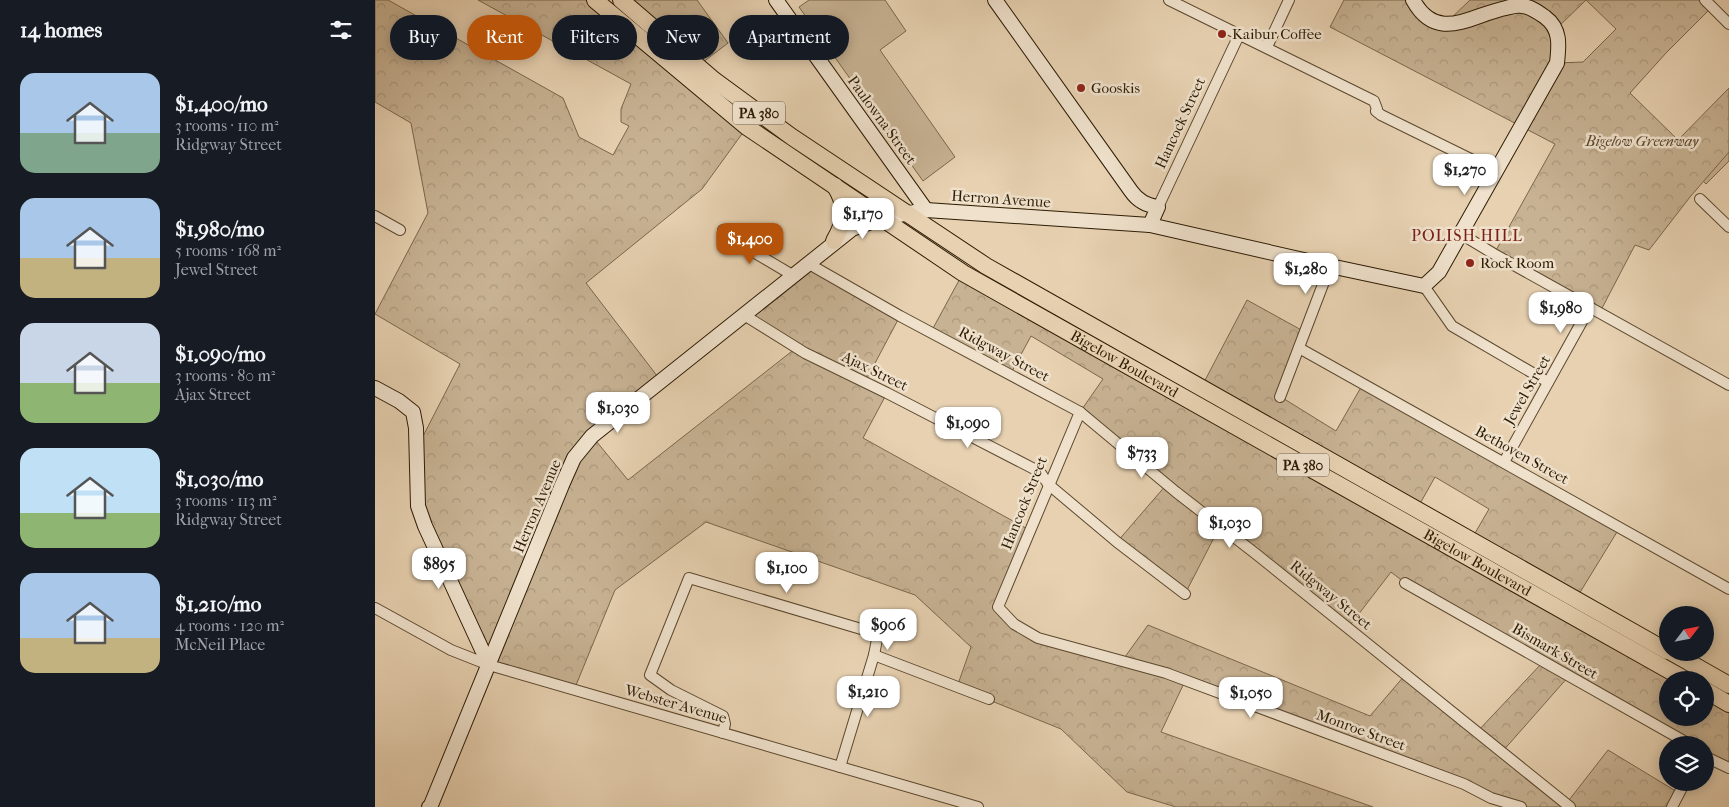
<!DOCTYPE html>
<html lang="en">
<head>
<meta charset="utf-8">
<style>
  body { margin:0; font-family:"IM FELL French Canon",serif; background:#20242c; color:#f1f3f6; height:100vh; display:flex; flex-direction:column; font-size:19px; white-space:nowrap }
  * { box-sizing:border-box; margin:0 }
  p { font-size:16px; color:#9ea1a6 }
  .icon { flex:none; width:28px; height:28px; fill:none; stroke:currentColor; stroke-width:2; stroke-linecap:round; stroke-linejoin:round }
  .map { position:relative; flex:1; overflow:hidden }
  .side { display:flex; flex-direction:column; background:#171b24; width:375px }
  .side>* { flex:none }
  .guide { position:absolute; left:15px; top:15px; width:475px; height:45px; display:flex; gap:10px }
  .needle { width:32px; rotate:58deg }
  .controls { position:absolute; left:1284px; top:606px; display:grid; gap:10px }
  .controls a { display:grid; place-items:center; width:55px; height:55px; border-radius:50%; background:#171b24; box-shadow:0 2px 12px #0003; font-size:25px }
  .price { position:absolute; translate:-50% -42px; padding:0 11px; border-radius:10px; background:#fff; color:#222; font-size:16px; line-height:32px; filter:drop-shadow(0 1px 2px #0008) }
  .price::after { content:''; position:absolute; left:50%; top:30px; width:15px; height:11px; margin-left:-8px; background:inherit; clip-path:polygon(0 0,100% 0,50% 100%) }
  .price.on { background:#b45309; color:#fff }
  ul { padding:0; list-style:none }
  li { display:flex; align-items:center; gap:15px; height:125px; padding:0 20px }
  li span { display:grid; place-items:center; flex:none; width:140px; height:100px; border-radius:15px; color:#555 }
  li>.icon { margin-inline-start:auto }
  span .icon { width:60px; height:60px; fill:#fffc; stroke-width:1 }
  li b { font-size:21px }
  h2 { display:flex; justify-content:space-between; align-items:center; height:60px; padding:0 20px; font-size:21px }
  .tag { padding:0 18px; border-radius:22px; background:#171b24; box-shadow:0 2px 12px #0003; font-size:18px; line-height:45px }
  .tag.on { background:#b45309; color:#fff }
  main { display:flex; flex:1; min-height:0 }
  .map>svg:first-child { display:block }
  .green { fill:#c7b293; stroke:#7a664b }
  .forest { fill:url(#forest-crowns); stroke:#7a664b; fill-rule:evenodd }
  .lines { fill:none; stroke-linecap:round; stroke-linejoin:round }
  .street-casing { stroke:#5b482e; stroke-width:12 }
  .secondary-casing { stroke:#2c1b03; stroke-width:16 }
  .primary-casing { stroke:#2c1b03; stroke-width:18 }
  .street { stroke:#efe1cc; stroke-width:10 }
  .secondary { stroke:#efe1cc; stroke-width:14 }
  .primary { stroke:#e7d1b1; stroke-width:16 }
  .poi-dot { fill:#8f2418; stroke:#efe1cc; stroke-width:2 }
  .labels { text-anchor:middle; stroke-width:5; stroke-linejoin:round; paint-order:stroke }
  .shield { fill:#efe1cc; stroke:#66563f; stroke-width:1 }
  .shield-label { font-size:14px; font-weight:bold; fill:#2c1b03 }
  .poi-label { font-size:15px; fill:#2c1b03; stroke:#efe1cc; text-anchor:start }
  .street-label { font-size:15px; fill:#2c1b03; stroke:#efe1cc }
  .park-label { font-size:15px; font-style:italic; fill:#5a482e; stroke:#efe1cc }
  .neighbourhood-label { font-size:16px; letter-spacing:1px; fill:#7a1f14; stroke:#efe1cc }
</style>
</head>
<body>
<main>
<section class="side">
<h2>14 homes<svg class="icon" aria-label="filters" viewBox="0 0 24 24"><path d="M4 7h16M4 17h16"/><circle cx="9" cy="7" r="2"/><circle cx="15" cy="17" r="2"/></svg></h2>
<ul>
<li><span style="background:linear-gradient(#a9c7e8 60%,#7fa58c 0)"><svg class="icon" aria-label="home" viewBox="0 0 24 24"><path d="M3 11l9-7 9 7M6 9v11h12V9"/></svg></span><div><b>$1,400/mo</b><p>3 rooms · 110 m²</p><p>Ridgway Street</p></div></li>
<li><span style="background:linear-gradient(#a9c7e8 60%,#c2b280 0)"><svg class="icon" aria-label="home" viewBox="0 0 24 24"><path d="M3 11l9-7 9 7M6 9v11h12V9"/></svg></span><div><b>$1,980/mo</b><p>5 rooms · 168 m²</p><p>Jewel Street</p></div></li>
<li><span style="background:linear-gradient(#c9d6e8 60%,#8fb573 0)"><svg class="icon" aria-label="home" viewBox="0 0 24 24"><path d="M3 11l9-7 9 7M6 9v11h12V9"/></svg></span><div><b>$1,090/mo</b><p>3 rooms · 80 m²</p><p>Ajax Street</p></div></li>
<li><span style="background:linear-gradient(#bfe0f5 65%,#8fb573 0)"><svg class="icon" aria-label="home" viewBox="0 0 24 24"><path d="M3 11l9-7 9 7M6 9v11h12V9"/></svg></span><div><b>$1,030/mo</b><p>3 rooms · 113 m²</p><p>Ridgway Street</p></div></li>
<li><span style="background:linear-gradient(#a9c7e8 65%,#c2b280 0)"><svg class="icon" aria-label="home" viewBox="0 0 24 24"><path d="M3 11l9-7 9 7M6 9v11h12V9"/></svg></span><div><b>$1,210/mo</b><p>4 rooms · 120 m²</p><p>McNeil Place</p></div></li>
</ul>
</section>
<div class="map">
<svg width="1354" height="807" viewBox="0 0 1354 807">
  <defs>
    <pattern id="forest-crowns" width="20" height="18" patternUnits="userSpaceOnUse" patternTransform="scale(1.25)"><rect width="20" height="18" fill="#c7b293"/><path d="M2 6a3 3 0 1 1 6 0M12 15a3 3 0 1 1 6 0" fill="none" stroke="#ab987d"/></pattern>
  </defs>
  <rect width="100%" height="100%" fill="#e7d1b1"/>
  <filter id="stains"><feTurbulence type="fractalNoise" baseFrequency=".004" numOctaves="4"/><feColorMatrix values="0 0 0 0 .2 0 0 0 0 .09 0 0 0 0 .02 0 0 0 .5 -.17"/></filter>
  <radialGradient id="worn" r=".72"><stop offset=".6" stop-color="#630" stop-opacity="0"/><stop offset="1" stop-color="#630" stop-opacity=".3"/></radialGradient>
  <!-- green -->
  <g class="green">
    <path d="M 434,0 L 510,0 L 531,31 L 505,50 L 580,157 L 548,181 L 424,7 Z"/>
    <path d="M 1354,130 L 1354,161 L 1331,184 L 1314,167 Z"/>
  </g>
  <!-- forest -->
  <g class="forest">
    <path d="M 0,0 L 13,0 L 188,98 L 204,137 L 238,155 L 254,126 L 246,122 L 246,109 L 256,84 L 103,0 L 220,0 L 372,127 L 327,189 L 211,283 L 286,381 L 217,436 L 253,480 L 421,348 L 369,315 L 434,264 L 525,316 L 490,382 L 512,393 L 488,438 L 656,531 L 623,607 L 663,637 L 747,661 L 773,625 L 995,716 L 1030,675 L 1102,732 L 1168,662 L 1030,583 L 1016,572 L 973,628 L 845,526 L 810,594 L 742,542 L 792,484 L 705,412 L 728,379 L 656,336 L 635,375 L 556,332 L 588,273 L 1311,680 L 1292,680 L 1292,718 L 1330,718 L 1330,690 L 1354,704 L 1354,770 L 1330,755 L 1330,745 L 1316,745 L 1194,676 L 1127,752 L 1191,804 L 1233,750 L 1304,793 L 1297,807 L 1146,807 L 810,681 L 786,732 L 998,807 L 801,807 L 752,792 L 686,729 L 582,687 L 596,647 L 540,595 L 331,522 L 240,590 L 199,690 L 114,665 L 50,526 L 41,450 L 85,364 L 0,314 L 53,213 L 36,123 L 0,102 Z"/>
    <path d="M 246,0 L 322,0 L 353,43 L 323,66 Z"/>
    <path d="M 969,0 L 1038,0 L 1071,23 L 1095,0 L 1330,0 L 1337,7 L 1291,53 L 1255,93 L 1303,140 L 1354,88 L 1354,152 L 1315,197 L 1274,250 L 1260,245 L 1225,312 L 1119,254 L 1180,144 L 955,27 ZM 1211,0 L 1241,29 L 1208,62 L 1182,63 L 1181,29 Z"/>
    <path d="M 872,300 L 930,332 L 906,397 L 961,431 L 989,382 L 1245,527 L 1201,599 L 1096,540 L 1114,509 L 1060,477 L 1042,509 L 826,388 Z"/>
  </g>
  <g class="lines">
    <!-- street casing -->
    <g class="street-casing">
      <g id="street">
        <path d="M 794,0 L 997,100 L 999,101 L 1002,109 L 1001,111 L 1006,115 L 1120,171"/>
        <path d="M 1330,0 L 1354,24"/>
        <path d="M 892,47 L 914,0"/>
        <path d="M 1325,199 L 1354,227"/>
        <path d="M 783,207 L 864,35"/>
        <path d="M 0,216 L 25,230"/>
        <path d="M 348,230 L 365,244 L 419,276"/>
        <path d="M 1086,234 L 1119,254 L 1354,385"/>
        <path d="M 434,264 L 525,316 L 705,412 L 801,492 L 881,554 L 1195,807"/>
        <path d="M 1049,286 L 1077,326 L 1173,382"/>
        <path d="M 369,315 L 430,353 L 512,393 L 665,472 L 673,484 L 742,542 L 810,594"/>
        <path d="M 924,348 L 1354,589"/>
        <path d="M 905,397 L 955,266"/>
        <path d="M 705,412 L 623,607 L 639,624 L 663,638 L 791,673 L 1089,784 L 1116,798 L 1146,807"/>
        <path d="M 1129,462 L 1215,307"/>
        <path d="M 1030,583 L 1316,745"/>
        <path d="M 0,608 L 76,650 L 114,665 L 603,807"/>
        <path d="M 499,655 L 614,699"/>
        <path d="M 348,733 L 350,724 L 348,716 L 296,690 L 275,675 L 314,578 L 503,634 L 499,655 L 465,767"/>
        <path d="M 1330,755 L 1333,758 L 1354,768"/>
        <path d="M 1297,807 L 1310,782"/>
      </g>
    </g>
    <!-- secondary casing -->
    <g class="secondary-casing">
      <g id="secondary">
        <path d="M 401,0 L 551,210"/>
        <path d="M 620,0 L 756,191 C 763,201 771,205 783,207 L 775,225"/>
        <path d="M 0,388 L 24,401 L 38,412 L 41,428 L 43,506 L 50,526 L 114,665"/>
        <path d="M 54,807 L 56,805 L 187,485 L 199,458 L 217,436 L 477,229 L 507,218 L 551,210 L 775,225 L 955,266 L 1049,286 L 1064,272 L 1182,63 C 1184,45 1186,29 1170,17 C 1163,12 1155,6 1146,6 C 1141,5 1135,7 1131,8 C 1096,15 1062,44 1038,0"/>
      </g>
    </g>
    <!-- primary casing -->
    <g class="primary-casing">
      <g id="primary">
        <path id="s1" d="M 220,0 L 372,127 L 588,273 L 1311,680"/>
        <path d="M 246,0 L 339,80 L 369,102 L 417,137 L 611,266 L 1292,651"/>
        <path d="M 459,241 C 471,220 473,208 460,186"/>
        <path d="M 1296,652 L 1354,685"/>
        <path d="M 1330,690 L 1354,704"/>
      </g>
    </g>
    <!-- street -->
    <use href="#street" class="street"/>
    <!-- secondary -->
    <use href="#secondary" class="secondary"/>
    <!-- primary -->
    <use href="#primary" class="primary"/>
  </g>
  <!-- markers -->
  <g class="poi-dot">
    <circle cx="847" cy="34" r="5"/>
    <circle cx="706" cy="88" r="5"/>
    <circle cx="1095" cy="263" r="5"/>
  </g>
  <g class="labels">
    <!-- shield labels -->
    <g class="shield">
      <rect x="358" y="101.5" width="52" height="23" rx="4"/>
      <rect x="902" y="453.5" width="52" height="23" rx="4"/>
    </g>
    <g class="shield-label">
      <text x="384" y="118">PA 380</text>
      <text x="928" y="470">PA 380</text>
    </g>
    <!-- poi labels -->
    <g class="poi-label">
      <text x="857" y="39">Kaibur Coffee</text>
      <text x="716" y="93">Gooskis</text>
      <text x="1105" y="268">Rock Room</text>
    </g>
    <!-- street labels -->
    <g class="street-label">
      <text transform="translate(507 120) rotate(54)" y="5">Paulowna Street</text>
      <text transform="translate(805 123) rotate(-65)" y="5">Hancock Street</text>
      <text transform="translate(626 199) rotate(4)" y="5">Herron Avenue</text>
      <text transform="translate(629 354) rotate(28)" y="5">Ridgway Street</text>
      <text dy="5" stroke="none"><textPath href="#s1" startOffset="644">Bigelow Boulevard</textPath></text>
      <text transform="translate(500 371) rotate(26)" y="5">Ajax Street</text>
      <text transform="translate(1152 390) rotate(-60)" y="5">Jewel Street</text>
      <text transform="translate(1147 455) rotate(29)" y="5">Bethoven Street</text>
      <text transform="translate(649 503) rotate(-68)" y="5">Hancock Street</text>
      <text transform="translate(162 506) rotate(-67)" y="5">Herron Avenue</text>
      <text dy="5" stroke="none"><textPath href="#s1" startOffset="1049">Bigelow Boulevard</textPath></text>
      <text transform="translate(956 595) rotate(39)" y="5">Ridgway Street</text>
      <text transform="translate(1180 651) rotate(30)" y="5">Bismark Street</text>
      <text transform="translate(301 704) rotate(16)" y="5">Webster Avenue</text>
      <text transform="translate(986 730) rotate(20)" y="5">Monroe Street</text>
    </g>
    <!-- park labels -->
    <g class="park-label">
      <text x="1267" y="146">Bigelow Greenway</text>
    </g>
    <!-- neighbourhood labels -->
    <g class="neighbourhood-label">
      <text x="1092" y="241">POLISH HILL</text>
    </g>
  </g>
  <rect width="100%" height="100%" filter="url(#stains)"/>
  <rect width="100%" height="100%" fill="url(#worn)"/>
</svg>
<div class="controls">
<a><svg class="needle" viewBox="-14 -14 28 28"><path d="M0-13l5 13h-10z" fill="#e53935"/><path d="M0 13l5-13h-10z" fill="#9ea1a6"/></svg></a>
<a><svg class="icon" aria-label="locate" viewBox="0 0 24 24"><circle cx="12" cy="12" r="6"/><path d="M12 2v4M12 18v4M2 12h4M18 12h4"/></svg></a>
<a><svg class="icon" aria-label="layers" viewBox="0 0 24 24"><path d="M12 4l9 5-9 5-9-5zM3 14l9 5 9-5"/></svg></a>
</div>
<b class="price" style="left:1090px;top:196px">$1,270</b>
<b class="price" style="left:488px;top:240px">$1,170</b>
<b class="price on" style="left:375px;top:265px">$1,400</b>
<b class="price" style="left:931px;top:295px">$1,280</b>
<b class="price" style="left:1186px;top:334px">$1,980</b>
<b class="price" style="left:243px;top:434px">$1,030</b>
<b class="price" style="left:593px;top:449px">$1,090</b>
<b class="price" style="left:767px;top:479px">$733</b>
<b class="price" style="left:855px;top:549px">$1,030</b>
<b class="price" style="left:64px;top:590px">$895</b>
<b class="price" style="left:412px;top:594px">$1,100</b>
<b class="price" style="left:513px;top:651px">$906</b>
<b class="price" style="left:493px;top:718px">$1,210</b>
<b class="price" style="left:876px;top:719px">$1,050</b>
<div class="guide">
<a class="tag">Buy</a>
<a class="tag on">Rent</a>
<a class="tag">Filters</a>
<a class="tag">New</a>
<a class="tag">Apartment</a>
</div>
</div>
</main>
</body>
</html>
